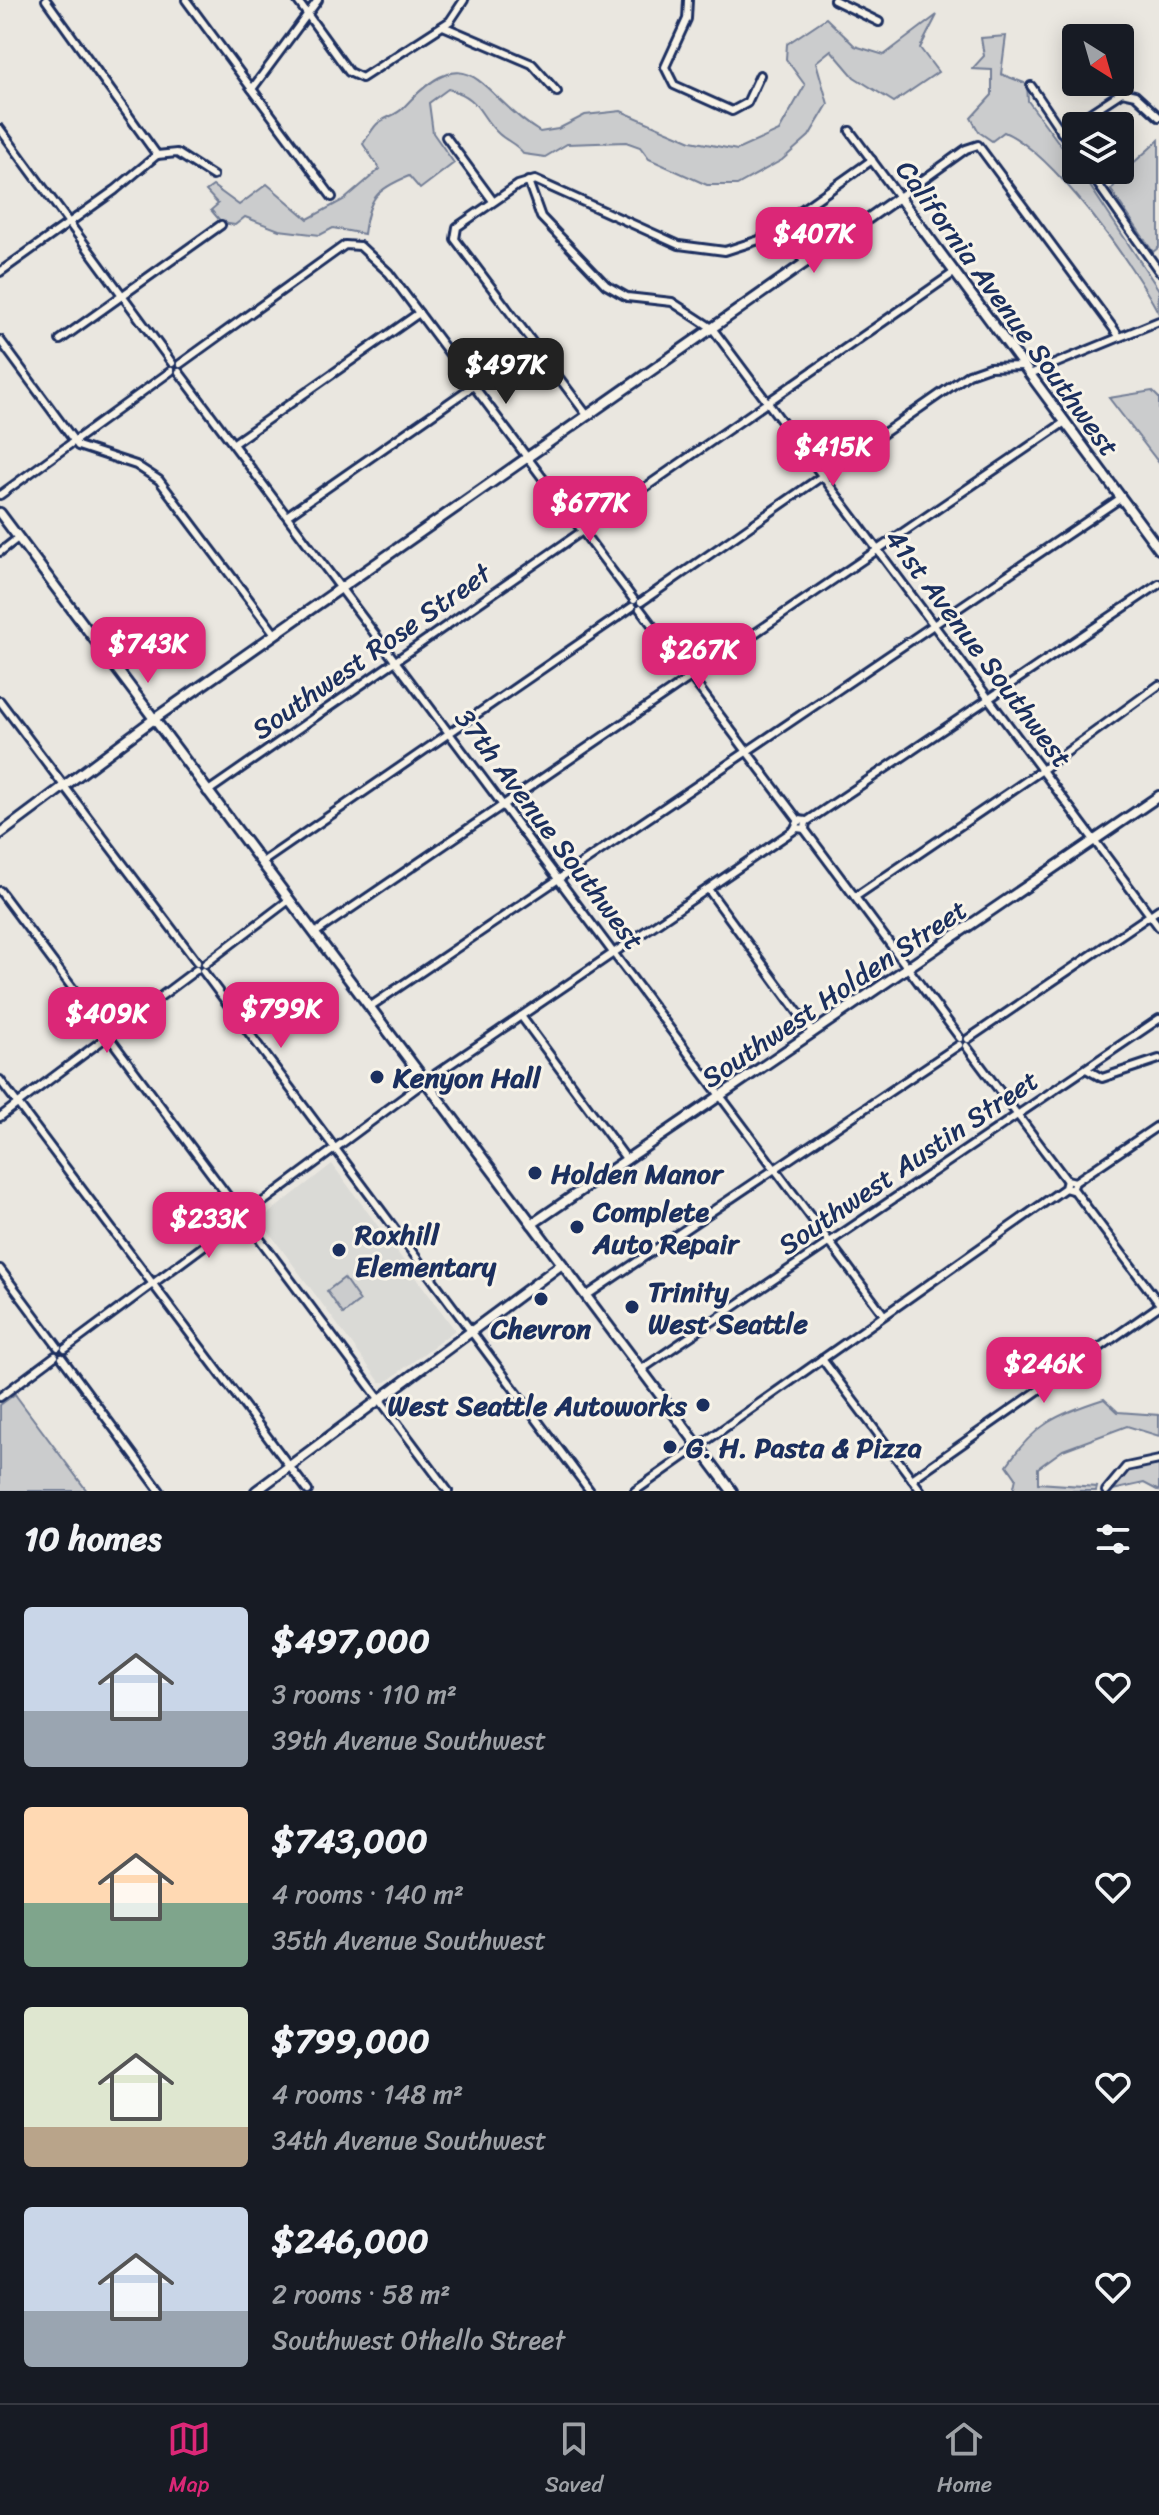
<!DOCTYPE html>
<html lang="en">
<head>
<meta charset="utf-8">
<style>
  body { margin:0; font-family:Sriracha,sans-serif; background:#20242c; color:#f1f3f6; height:100vh; display:flex; flex-direction:column; font-size:30px; white-space:nowrap }
  * { box-sizing:border-box; margin:0 }
  p { font-size:26px; color:#9ea1a6 }
  .icon { flex:none; width:44px; height:44px; fill:none; stroke:currentColor; stroke-width:2; stroke-linecap:round; stroke-linejoin:round }
  .map { position:relative; height:1491px; overflow:hidden }
  .details { display:flex; flex-direction:column; background:#171b24; flex:1 }
  .details>* { flex:none }
  .needle { width:52px; rotate:143deg }
  .tools { position:absolute; left:1062px; top:24px; display:grid; gap:16px }
  .tools a { display:grid; place-items:center; width:72px; height:72px; border-radius:8px; background:#171b24; box-shadow:0 4px 20px #0003; font-size:40px }
  .price { position:absolute; translate:-50% -68px; padding:0 18px; border-radius:16px; background:#db2777; color:#fff; font-size:26px; line-height:52px; filter:drop-shadow(0 2px 4px #0008) }
  .price::after { content:''; position:absolute; left:50%; top:48px; width:24px; height:18px; margin-left:-12px; background:inherit; clip-path:polygon(0 0,100% 0,50% 100%) }
  .price.current { background:#222; color:#fff }
  ul { padding:0; list-style:none }
  li { display:flex; align-items:center; gap:24px; height:200px; padding:0 24px }
  li span { display:grid; place-items:center; flex:none; width:224px; height:160px; border-radius:8px; color:#555 }
  li>.icon { margin-inline-start:auto }
  span .icon { width:96px; height:96px; fill:#fffc; stroke-width:1 }
  li b { font-size:34px }
  h2 { display:flex; justify-content:space-between; align-items:center; height:96px; padding:0 24px; font-size:34px }
  .tab-bar { display:flex; justify-content:space-around; align-items:center; height:112px; border-top:2px solid #363941; background:#171b24; font-size:22px; color:#9ea1a6 }
  .tab-bar a { display:grid; justify-items:center; gap:4px }
  .tab-bar .current { color:#db2777 }
  .map>svg:first-child { display:block }
  .built { fill:#dadad6 }
  .green { fill:#cbcccd; stroke:#737e96; stroke-width:2 }
  .lines { fill:none; stroke-linecap:round; stroke-linejoin:round }
  .street-casing { stroke:#1b2f5e; stroke-width:12 }
  .secondary-casing { stroke:#1b2f5e; stroke-width:14 }
  .street { stroke:#f7f3e8; stroke-width:6 }
  .secondary { stroke:#f7f3e8; stroke-width:8 }
  .poi-dot { fill:#1b2f5e; stroke:#f7f3e8; stroke-width:3 }
  .labels { text-anchor:middle; stroke-width:6; stroke-linejoin:round; paint-order:stroke }
  .street-label { font-size:28px; fill:#1b2f5e; stroke:#f7f3e8 }
  .poi-label { font-size:28px; font-weight:bold; fill:#1b2f5e; stroke:#f7f3e8; text-anchor:start }
</style>
</head>
<body>
<div class="map">
<svg width="1159" height="1491" viewBox="0 0 1159 1491">
  <rect width="100%" height="100%" fill="#eae7e0"/>
  <filter id="ink" filterUnits="userSpaceOnUse"><feTurbulence type="fractalNoise" baseFrequency=".0125" numOctaves="2"/><feDisplacementMap in="SourceGraphic" scale="16" xChannelSelector="R" yChannelSelector="G"/><feConvolveMatrix kernelMatrix="1 2 1 2 8 2 1 2 1" color-interpolation-filters="sRGB"/></filter>
  <g filter="url(#ink)">
    <!-- built -->
    <path class="built" d="M 332,1164 L 455,1330 L 386,1382 L 380,1382 L 260,1220 Z"/>
    <!-- green -->
    <g class="green">
      <path d="M 937,15 L 920,48 L 938,72 L 894,102 L 854,77 L 831,50 L 816,62 L 828,104 L 809,136 L 782,160 L 737,185 L 707,185 L 649,159 L 640,147 L 626,142 L 567,144 L 545,157 L 524,154 C 517,144 508,142 499,134 C 477,114 482,98 448,89 L 429,103 L 433,133 L 454,163 L 420,189 L 409,176 C 375,190 369,198 364,234 L 333,228 L 320,235 L 279,230 L 245,217 L 235,225 L 222,223 L 211,210 L 218,204 L 206,191 L 213,186 L 239,205 L 267,184 L 308,219 L 345,199 L 380,169 L 363,144 C 367,138 372,129 377,124 C 384,117 396,116 403,108 C 473,32 478,95 540,132 L 558,129 L 585,115 L 621,111 L 691,141 L 737,150 L 779,131 L 805,85 L 786,59 L 787,44 L 826,18 L 855,46 L 884,55 Z"/>
      <path d="M 1006,36 L 1001,74 L 1027,84 L 1028,101 L 1084,177 L 1159,290 L 1158,312 C 1133,264 1052,152 1004,132 L 992,141 L 979,132 L 971,118 L 992,95 L 992,70 L 972,69 L 984,56 L 981,38 Z"/>
      <path d="M 1159,140 L 1159,247 L 1153,252 L 1111,190 L 1130,166 Z"/>
      <path d="M 1152,391 L 1159,398 L 1159,463 L 1109,398 Z"/>
      <path d="M 344,1278 L 360,1301 L 343,1314 L 327,1291 Z"/>
      <path d="M 15,1394 L 17,1397 L 87,1491 L 0,1491 L 0,1405 Z"/>
      <path d="M 1104,1399 L 1118,1412 L 1159,1415 L 1159,1436 L 1127,1426 L 1063,1450 L 1038,1468 L 1038,1483 L 1097,1487 L 1096,1491 L 1013,1491 L 1016,1478 L 1007,1465 C 1035,1424 1057,1414 1104,1399 Z"/>
      <path d="M 1159,1465 L 1159,1491 L 1144,1483 L 1108,1491 L 1127,1470 Z"/>
    </g>
    <g class="lines">
      <!-- street casing -->
      <g class="street-casing">
        <g id="street">
          <path d="M 46,0 L 157,155"/>
          <path d="M 186,0 L 332,197"/>
          <path d="M 297,0 L 349,72 L 362,78 L 450,21 L 464,0"/>
          <path d="M 688,0 L 687,19 L 665,67 L 674,85 L 732,111 L 747,103 L 760,75"/>
          <path d="M 834,0 L 879,22"/>
          <path d="M 443,26 L 532,64 L 557,92"/>
          <path d="M 1031,86 L 1076,153"/>
          <path d="M 252,89 L 318,0"/>
          <path d="M 0,129 L 172,363"/>
          <path d="M 850,131 L 899,197 L 966,149 L 978,145 L 1119,336"/>
          <path d="M 1061,132 L 1122,92 L 1135,95 L 1159,117"/>
          <path d="M 446,137 L 493,201"/>
          <path d="M 157,155 L 177,153 L 213,176"/>
          <path d="M 1088,170 L 1159,271"/>
          <path d="M 528,181 L 541,217 L 606,285 L 627,297 L 672,302 L 712,328 L 1159,927"/>
          <path d="M 778,226 L 805,263"/>
          <path d="M 0,272 L 115,190 L 157,155"/>
          <path d="M 0,340 L 78,446 L 136,465 L 159,480 L 275,634"/>
          <path d="M 60,340 L 221,225"/>
          <path d="M 180,364 L 345,245 L 360,246 L 389,273 L 634,600"/>
          <path d="M 179,372 L 884,1315"/>
          <path d="M 1030,374 L 1159,321"/>
          <path d="M 587,415 L 455,239 L 457,227 L 518,185 L 535,180 L 679,245 L 725,251 L 759,240 L 872,160"/>
          <path d="M 234,443 L 419,313"/>
          <path d="M 0,495 L 171,371"/>
          <path d="M 288,515 L 473,386"/>
          <path d="M 0,552 L 18,538"/>
          <path d="M 641,602 L 969,374 L 989,367 L 1023,366"/>
          <path d="M 640,609 L 799,821"/>
          <path d="M 0,701 L 197,962"/>
          <path d="M 207,792 L 955,272"/>
          <path d="M 806,822 L 1159,584"/>
          <path d="M 805,830 L 960,1038"/>
          <path d="M 261,863 L 632,607"/>
          <path d="M 708,889 L 813,1033"/>
          <path d="M 0,891 L 448,1491"/>
          <path d="M 855,897 L 1042,770 L 1159,685"/>
          <path d="M 315,933 L 1065,422"/>
          <path d="M 205,964 L 289,900"/>
          <path d="M 203,971 L 590,1491"/>
          <path d="M 371,1006 L 1121,498"/>
          <path d="M 521,1016 L 627,1160"/>
          <path d="M 968,1039 L 1159,909"/>
          <path d="M 966,1046 L 1067,1181"/>
          <path d="M 1086,1069 L 1102,1078 L 1159,1059"/>
          <path d="M 0,1080 L 308,1491"/>
          <path d="M 0,1117 L 196,970"/>
          <path d="M 1075,1182 L 1159,1125"/>
          <path d="M 1074,1190 L 1159,1303"/>
          <path d="M 0,1269 L 58,1347"/>
          <path d="M 586,1296 L 959,1045"/>
          <path d="M 65,1349 L 427,1080 L 794,830 L 799,820 L 806,821 L 805,829 L 797,828"/>
          <path d="M 62,1358 L 160,1491"/>
          <path d="M 822,1359 L 921,1491"/>
          <path d="M 642,1369 L 1159,1019"/>
          <path d="M 0,1397 L 55,1356"/>
          <path d="M 912,1479 L 1159,1306"/>
          <path d="M 635,1491 L 1065,1188 L 1067,1180 L 1075,1182 L 1072,1190 L 1065,1188"/>
          <path d="M 1106,1491 L 1126,1467 L 1159,1460"/>
        </g>
      </g>
      <!-- secondary casing -->
      <g class="secondary-casing">
        <g id="secondary">
          <path d="M 0,513 L 732,1491"/>
          <path d="M 0,834 L 154,719 L 899,197 L 1159,549"/>
          <path d="M 532,1224 L 1159,796"/>
          <path d="M 256,1491 L 562,1264"/>
        </g>
      </g>
      <!-- street -->
      <use href="#street" class="street"/>
      <!-- secondary -->
      <use href="#secondary" class="secondary"/>
    </g>
  </g>
  <!-- markers -->
  <g class="poi-dot">
    <circle cx="377" cy="1077" r="8"/>
    <circle cx="535" cy="1173" r="8"/>
    <circle cx="577" cy="1227" r="8"/>
    <circle cx="339" cy="1250" r="8"/>
    <circle cx="541" cy="1299" r="8"/>
    <circle cx="632" cy="1307" r="8"/>
    <circle cx="703" cy="1405" r="8"/>
    <circle cx="670" cy="1447" r="8"/>
  </g>
  <g class="labels">
    <!-- street labels -->
    <g class="street-label">
      <text transform="translate(1008 308) rotate(54)" y="10">California Avenue Southwest</text>
      <text transform="translate(979 648) rotate(53)" y="10">41st Avenue Southwest</text>
      <text transform="translate(371 651) rotate(-35)" y="10">Southwest Rose Street</text>
      <text transform="translate(550 829) rotate(53)" y="10">37th Avenue Southwest</text>
      <text transform="translate(834 993) rotate(-34)" y="10">Southwest Holden Street</text>
      <text transform="translate(908 1162) rotate(-34)" y="10">Southwest Austin Street</text>
    </g>
    <!-- poi labels -->
    <g class="poi-label">
      <text x="393" y="1087">Kenyon Hall</text>
      <text x="551" y="1183">Holden Manor</text>
      <text x="593" y="1221">Complete<tspan x="593" dy="32">Auto Repair</tspan></text>
      <text x="355" y="1244">Roxhill<tspan x="355" dy="32">Elementary</tspan></text>
      <text x="648" y="1301">Trinity<tspan x="648" dy="32">West Seattle</tspan></text>
      <text x="541" y="1338" text-anchor="middle">Chevron</text>
      <text x="687" y="1415" text-anchor="end">West Seattle Autoworks</text>
      <text x="686" y="1457">G. H. Pasta &amp; Pizza</text>
    </g>
  </g>
</svg>
<div class="tools">
<a><svg class="needle" viewBox="-14 -14 28 28"><path d="M0-13l5 13h-10z" fill="#e53935"/><path d="M0 13l5-13h-10z" fill="#9ea1a6"/></svg></a>
<a><svg class="icon" aria-label="layers" viewBox="0 0 24 24"><path d="M12 4l9 5-9 5-9-5zM3 14l9 5 9-5"/></svg></a>
</div>
<b class="price" style="left:814px;top:275px">$407K</b>
<b class="price current" style="left:506px;top:406px">$497K</b>
<b class="price" style="left:833px;top:488px">$415K</b>
<b class="price" style="left:590px;top:544px">$677K</b>
<b class="price" style="left:148px;top:685px">$743K</b>
<b class="price" style="left:699px;top:691px">$267K</b>
<b class="price" style="left:281px;top:1050px">$799K</b>
<b class="price" style="left:107px;top:1055px">$409K</b>
<b class="price" style="left:209px;top:1260px">$233K</b>
<b class="price" style="left:1044px;top:1405px">$246K</b>
</div>
<section class="details">
<h2>10 homes<svg class="icon" aria-label="filters" viewBox="0 0 24 24"><path d="M4 7h16M4 17h16"/><circle cx="9" cy="7" r="2"/><circle cx="15" cy="17" r="2"/></svg></h2>
<ul>
<li><span style="background:linear-gradient(#c9d6e8 65%,#9aa5b1 0)"><svg class="icon" aria-label="home" viewBox="0 0 24 24"><path d="M3 11l9-7 9 7M6 9v11h12V9"/></svg></span><div><b>$497,000</b><p>3 rooms · 110 m²</p><p>39th Avenue Southwest</p></div><svg class="icon" aria-label="heart" viewBox="0 0 24 24"><path d="M12 20l-8-8c-3-5 5-10 8-4 3-6 11-1 8 4z"/></svg></li>
<li><span style="background:linear-gradient(#ffd9b3 60%,#7fa58c 0)"><svg class="icon" aria-label="home" viewBox="0 0 24 24"><path d="M3 11l9-7 9 7M6 9v11h12V9"/></svg></span><div><b>$743,000</b><p>4 rooms · 140 m²</p><p>35th Avenue Southwest</p></div><svg class="icon" aria-label="heart" viewBox="0 0 24 24"><path d="M12 20l-8-8c-3-5 5-10 8-4 3-6 11-1 8 4z"/></svg></li>
<li><span style="background:linear-gradient(#dfe7d0 75%,#b9a48a 0)"><svg class="icon" aria-label="home" viewBox="0 0 24 24"><path d="M3 11l9-7 9 7M6 9v11h12V9"/></svg></span><div><b>$799,000</b><p>4 rooms · 148 m²</p><p>34th Avenue Southwest</p></div><svg class="icon" aria-label="heart" viewBox="0 0 24 24"><path d="M12 20l-8-8c-3-5 5-10 8-4 3-6 11-1 8 4z"/></svg></li>
<li><span style="background:linear-gradient(#c9d6e8 65%,#9aa5b1 0)"><svg class="icon" aria-label="home" viewBox="0 0 24 24"><path d="M3 11l9-7 9 7M6 9v11h12V9"/></svg></span><div><b>$246,000</b><p>2 rooms · 58 m²</p><p>Southwest Othello Street</p></div><svg class="icon" aria-label="heart" viewBox="0 0 24 24"><path d="M12 20l-8-8c-3-5 5-10 8-4 3-6 11-1 8 4z"/></svg></li>
</ul>
</section>
<nav class="tab-bar">
<a class="current"><svg class="icon" aria-label="map" viewBox="0 0 24 24"><path d="M3 6l6-2 6 2 6-2v14l-6 2-6-2-6 2zM9 4v14M15 6v14"/></svg>Map</a>
<a><svg class="icon" aria-label="saved" viewBox="0 0 24 24"><path d="M7 4h10v16l-5-4-5 4z"/></svg>Saved</a>
<a><svg class="icon" aria-label="home" viewBox="0 0 24 24"><path d="M3 11l9-7 9 7M6 9v11h12V9"/></svg>Home</a>
</nav>
</body>
</html>
